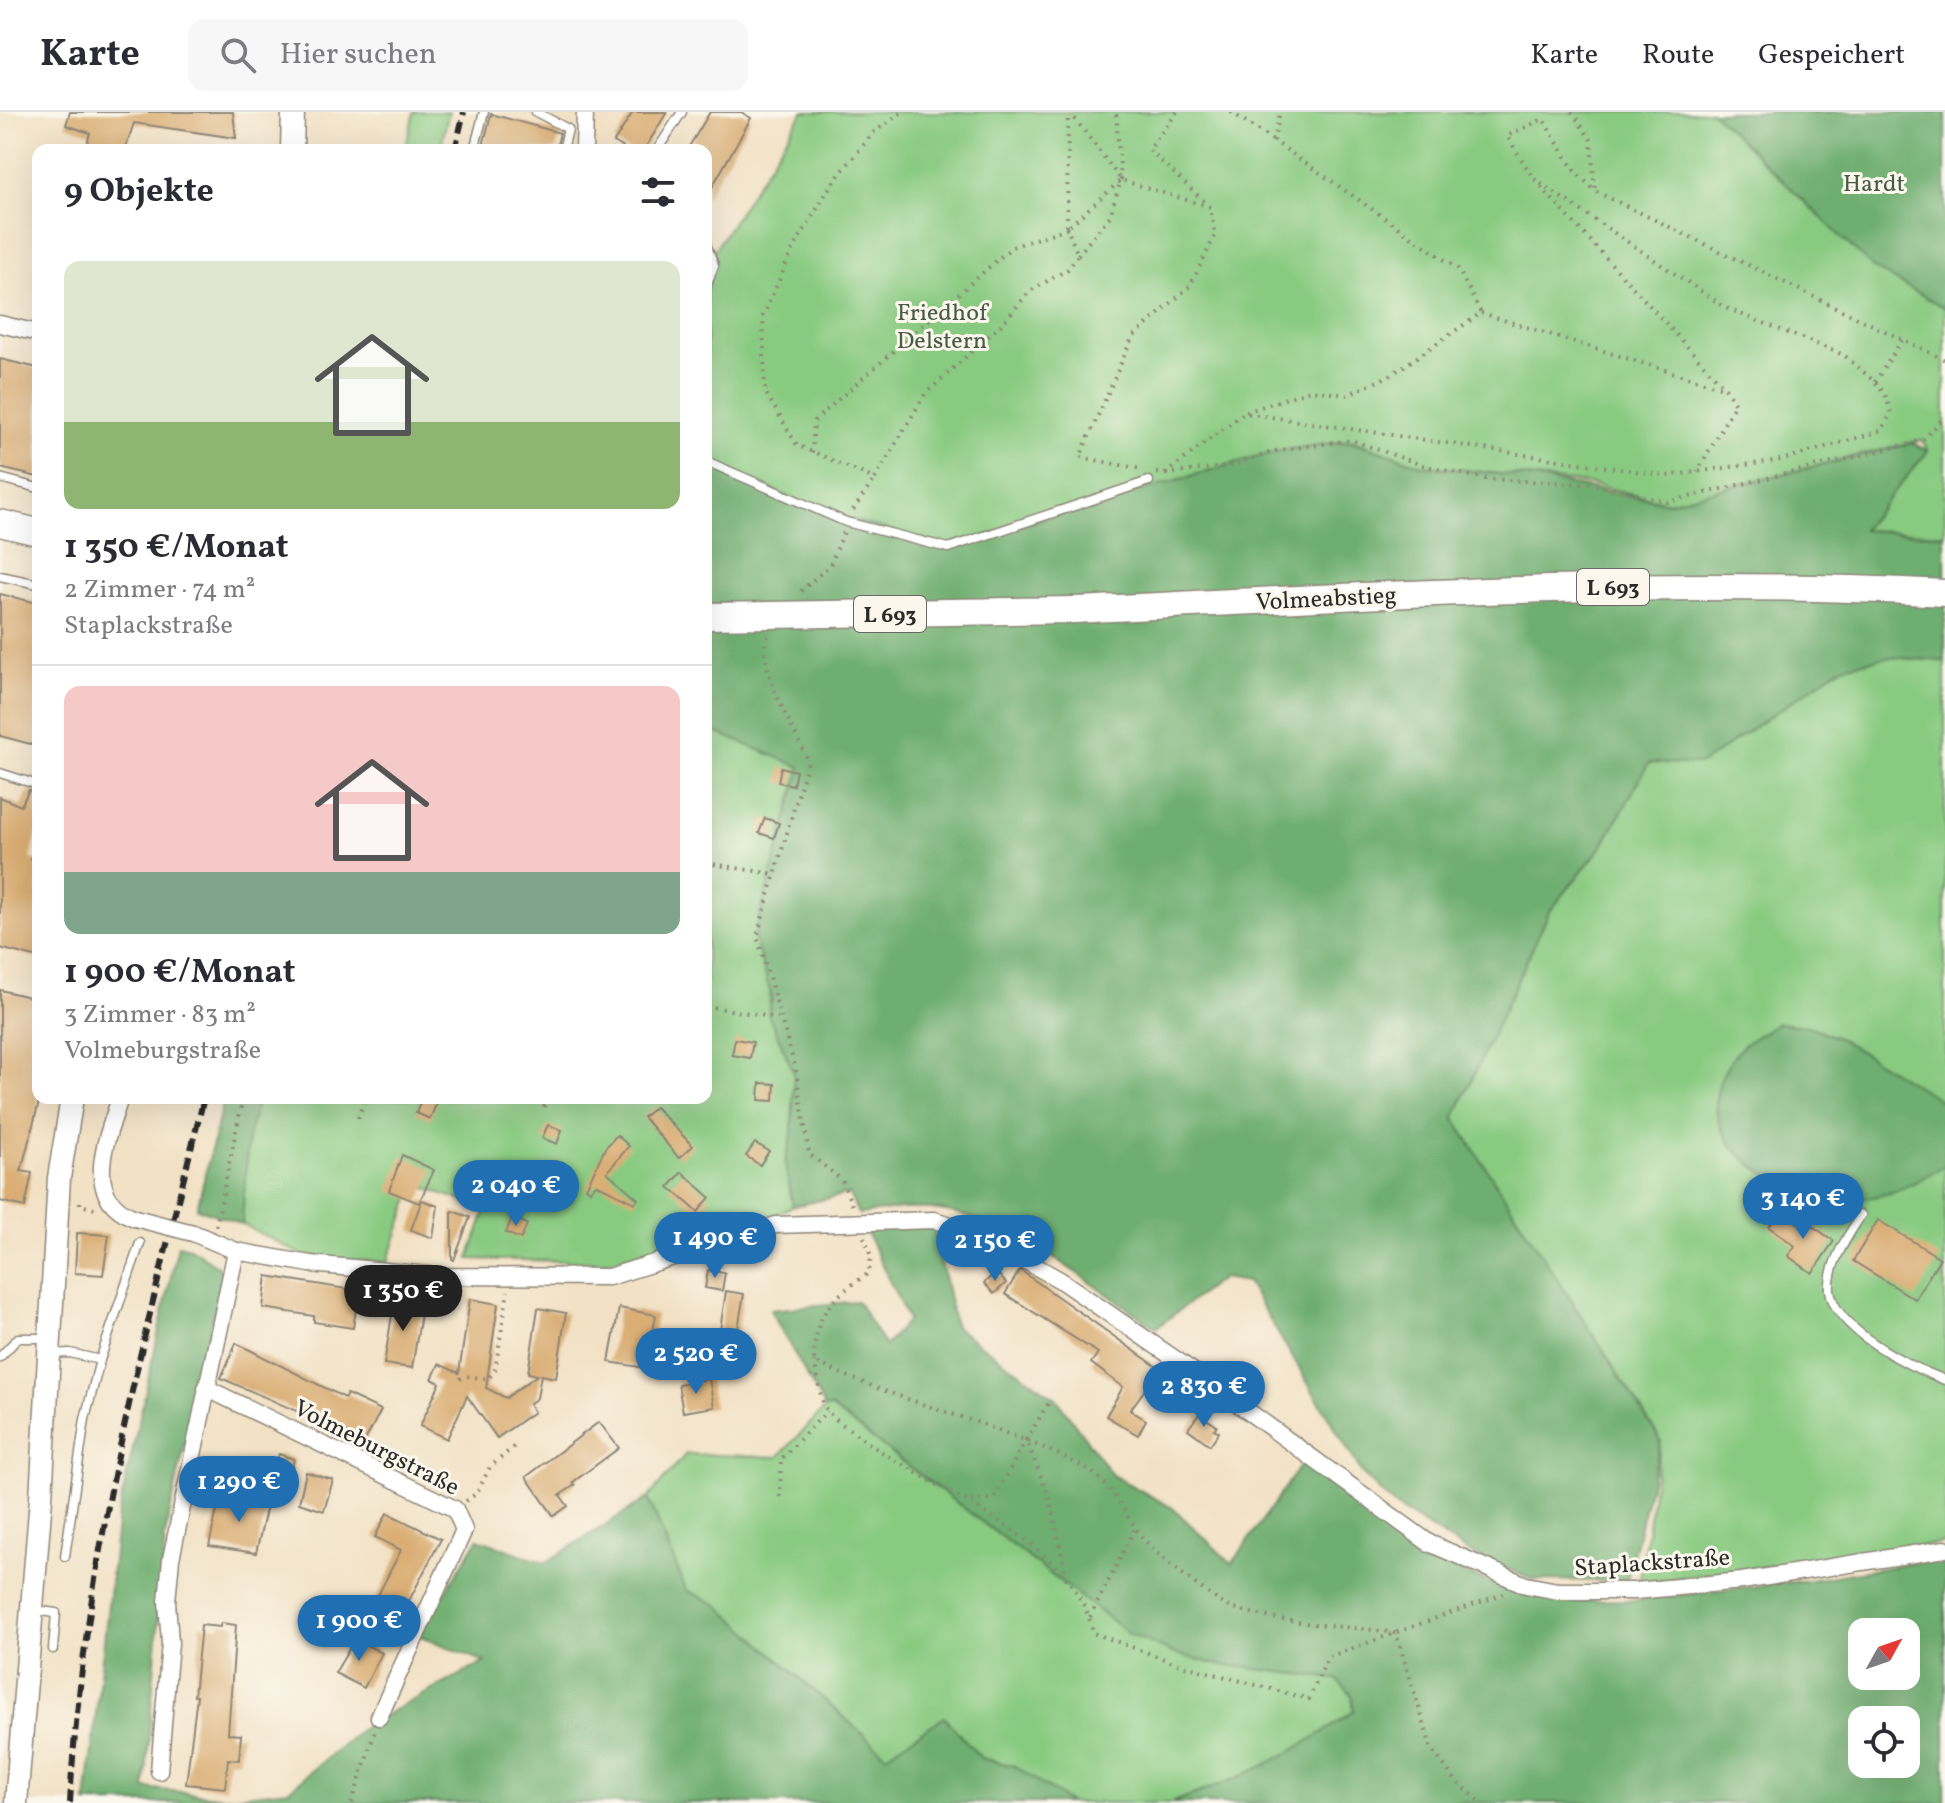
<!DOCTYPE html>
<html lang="de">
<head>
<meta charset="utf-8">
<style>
  body { margin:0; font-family:Vollkorn,serif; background:#f7f7f7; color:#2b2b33; height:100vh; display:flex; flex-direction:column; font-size:30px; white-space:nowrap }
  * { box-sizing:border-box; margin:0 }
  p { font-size:26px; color:#7c7c81 }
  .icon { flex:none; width:44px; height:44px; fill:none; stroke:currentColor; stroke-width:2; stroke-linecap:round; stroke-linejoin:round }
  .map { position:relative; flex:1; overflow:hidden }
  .panel { position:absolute; left:32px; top:32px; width:680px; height:960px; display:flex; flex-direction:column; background:#fff; border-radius:16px; box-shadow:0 8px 32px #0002 }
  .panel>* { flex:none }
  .needle { width:52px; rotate:50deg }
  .fabs { position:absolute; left:1848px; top:1506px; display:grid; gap:16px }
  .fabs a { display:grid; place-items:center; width:72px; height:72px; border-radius:16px; background:#fff; box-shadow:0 8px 32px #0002; font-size:40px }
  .price { position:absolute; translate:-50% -68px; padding:0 18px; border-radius:28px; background:#1f6fb2; color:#fff; font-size:26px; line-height:52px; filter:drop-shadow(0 2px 4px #0008) }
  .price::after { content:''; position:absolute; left:50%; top:48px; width:24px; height:18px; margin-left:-12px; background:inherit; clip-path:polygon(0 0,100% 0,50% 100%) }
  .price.selected { background:#222; color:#fff }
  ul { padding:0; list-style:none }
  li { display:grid; align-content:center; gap:16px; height:424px; padding:0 32px }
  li+li { border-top:2px solid #e1e1e2 }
  li span { display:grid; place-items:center; height:248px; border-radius:16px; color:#555 }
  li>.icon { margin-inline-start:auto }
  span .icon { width:144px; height:144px; fill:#fffc; stroke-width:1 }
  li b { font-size:34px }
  h2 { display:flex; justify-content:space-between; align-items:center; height:96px; padding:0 32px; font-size:34px }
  header { display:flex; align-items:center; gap:48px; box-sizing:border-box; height:112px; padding:0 40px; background:#fff; border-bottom:2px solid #e1e1e2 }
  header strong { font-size:38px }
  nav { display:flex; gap:44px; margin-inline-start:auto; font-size:28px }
  .search { width:560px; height:72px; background:#f7f7f7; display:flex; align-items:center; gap:20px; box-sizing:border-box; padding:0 28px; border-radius:16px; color:#7c7c81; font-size:30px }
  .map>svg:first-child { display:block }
  .green { fill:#89ca81; stroke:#5a7a56; stroke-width:2 }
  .forest { fill:#6eae6f; stroke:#4c6c4d; stroke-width:2; fill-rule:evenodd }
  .building { fill:#daae75 }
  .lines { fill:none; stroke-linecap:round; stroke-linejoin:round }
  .lane-casing { stroke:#8e8678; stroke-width:11 }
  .street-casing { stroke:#8e8678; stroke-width:19 }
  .secondary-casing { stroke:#8e8678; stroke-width:25 }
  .primary-casing { stroke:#8e8678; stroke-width:29 }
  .path { stroke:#8e8678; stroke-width:4; stroke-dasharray:2 6; stroke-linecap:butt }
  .lane { stroke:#fff; stroke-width:8 }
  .street { stroke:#fff; stroke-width:16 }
  .secondary { stroke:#fff; stroke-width:22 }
  .primary { stroke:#fff; stroke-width:26 }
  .rail { stroke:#2b2b2b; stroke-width:6; stroke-dasharray:12 6; stroke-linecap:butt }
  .street-bridge-casing { stroke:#8e8678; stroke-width:19; stroke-linecap:butt }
  .primary-bridge-casing { stroke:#8e8678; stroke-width:29; stroke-linecap:butt }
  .street-bridge { stroke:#fff; stroke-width:16 }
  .primary-bridge { stroke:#fff; stroke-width:26 }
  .labels { text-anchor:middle; stroke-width:6; stroke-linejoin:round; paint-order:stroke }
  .shield { fill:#fbf7ec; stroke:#696865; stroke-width:2 }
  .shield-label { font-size:22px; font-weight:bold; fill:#2b2b2b }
  .park-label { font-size:24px; fill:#475b45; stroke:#fbf7ec }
  .street-label { font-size:24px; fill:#2b2b2b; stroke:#fbf7ec }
</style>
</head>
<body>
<header>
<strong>Karte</strong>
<div class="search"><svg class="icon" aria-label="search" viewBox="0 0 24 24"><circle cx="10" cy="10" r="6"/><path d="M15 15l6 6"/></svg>Hier suchen</div>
<nav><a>Karte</a><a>Route</a><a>Gespeichert</a></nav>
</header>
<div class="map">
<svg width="1945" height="1691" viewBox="0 0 1945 1691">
  <rect width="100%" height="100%" fill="#fbf7ec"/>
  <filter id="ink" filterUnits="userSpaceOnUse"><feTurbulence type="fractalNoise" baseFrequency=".0125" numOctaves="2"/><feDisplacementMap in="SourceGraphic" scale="16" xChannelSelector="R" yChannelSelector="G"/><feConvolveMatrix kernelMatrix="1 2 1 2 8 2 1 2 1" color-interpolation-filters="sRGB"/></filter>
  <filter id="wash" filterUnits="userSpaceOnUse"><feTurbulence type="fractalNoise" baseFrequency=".006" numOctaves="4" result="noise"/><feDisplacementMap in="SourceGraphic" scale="32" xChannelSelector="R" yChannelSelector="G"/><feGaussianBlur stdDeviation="1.8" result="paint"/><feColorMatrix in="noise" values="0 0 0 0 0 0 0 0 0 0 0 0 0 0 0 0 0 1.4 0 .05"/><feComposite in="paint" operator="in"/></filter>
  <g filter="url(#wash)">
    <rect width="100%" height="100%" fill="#f2e1c5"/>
    <!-- green -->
    <g class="green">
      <path d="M 414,0 L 449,0 L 440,38 L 405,38 Z"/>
      <path d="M 803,0 L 1945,0 L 1872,155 L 1945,196 L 1945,422 L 1862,418 L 1928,339 L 1922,328 L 1668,390 L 1590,372 L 1422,353 L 1351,328 L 1276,339 L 948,435 L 846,410 L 706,348 L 706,176 L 712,142 Z"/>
      <path d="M 1887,545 L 1945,549 L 1945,1431 L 1639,1471 L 1661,1329 L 1454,1006 L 1549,800 L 1603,733 L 1649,650 L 1701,652 L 1842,554 Z"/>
      <path d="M 706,616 L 802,655 L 790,702 L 768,902 L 794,960 L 792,1023 L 785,1052 L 793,1094 L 769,1106 L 606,1150 L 469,1147 L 486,1097 L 415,1072 L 387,1151 L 303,1144 L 242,1112 L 248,1025 L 258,986 L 706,986 Z"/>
      <path d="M 830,1295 L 1080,1484 L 1337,1567 L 1352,1583 L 1354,1599 L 1315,1628 L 1265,1656 L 1170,1691 L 1070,1691 L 1015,1655 L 981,1646 L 944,1606 L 886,1643 L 718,1493 L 686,1478 L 648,1386 L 686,1342 L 778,1345 L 825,1296 Z"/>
    </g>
    <!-- forest -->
    <g class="forest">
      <path d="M 1712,0 L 1945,0 L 1945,196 L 1872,155 Z"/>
      <path d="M 1351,329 L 1421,353 L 1533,366 L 1668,390 L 1913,331 L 1928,339 L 1862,418 L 1945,423 L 1945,549 L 1887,545 L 1843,554 L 1701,652 L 1649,651 L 1603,733 L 1549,800 L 1454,1006 L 1661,1329 L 1627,1467 L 1619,1469 L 1534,1468 L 1470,1441 L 1395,1394 L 1364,1364 L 1247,1170 L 1222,1166 L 1156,1216 C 1091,1172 1011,1105 931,1097 C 906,1095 883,1099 858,1102 L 849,1082 L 793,1094 L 785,1052 L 792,1023 L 794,960 L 768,902 L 772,886 L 754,825 L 801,655 L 706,616 L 706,349 L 801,393 L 947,435 L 1277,339 Z"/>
      <path d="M 1777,911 L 1809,914 L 1840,927 L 1945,991 L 1945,1053 C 1925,1065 1902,1079 1878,1084 C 1856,1089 1833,1084 1811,1079 C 1740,1063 1680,1002 1742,935 C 1751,926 1766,919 1777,911 Z"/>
      <path d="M 224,986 L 258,986 L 248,1025 L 242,1112 L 197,1096 Z"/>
      <path d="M 909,1114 L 934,1117 L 955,1215 L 1056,1286 L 1112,1363 L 1173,1396 L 1232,1452 L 1302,1351 L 1383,1413 L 1462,1460 L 1531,1484 L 1556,1489 L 1642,1488 L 1809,1468 L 1945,1446 L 1945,1691 L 1170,1691 C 1238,1669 1297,1641 1354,1599 L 1352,1583 L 1336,1567 L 1215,1552 L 1175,1542 L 1129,1522 L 831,1295 L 825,1296 L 770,1198 L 857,1189 L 885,1234 L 908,1208 L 866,1119 ZM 1862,1520 L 1906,1520 L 1906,1564 L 1862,1564 ZM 1862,1608 L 1906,1608 L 1906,1652 L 1862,1652 Z"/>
      <path d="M 178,1133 L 190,1136 L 223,1158 L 165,1423 L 145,1676 L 226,1685 L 289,1678 L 366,1613 L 485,1550 L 418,1523 L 478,1427 L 545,1451 L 648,1386 L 686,1478 L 718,1493 L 886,1643 L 944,1605 L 981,1646 L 1015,1654 L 1070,1691 L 86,1691 L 118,1403 Z"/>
    </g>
    <g id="blocks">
      <!-- building -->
      <g class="building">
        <path d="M 70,0 L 233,0 L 236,26 L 134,11 L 125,38 L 85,38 L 90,21 L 66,13 Z"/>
        <path d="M 633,0 L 667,0 L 644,38 L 628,38 L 614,30 Z"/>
        <path d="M 710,0 L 741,0 L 751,6 L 706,86 L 706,38 L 687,38 Z"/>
        <path d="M 491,2 L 560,21 L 556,38 L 482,38 Z"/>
        <path d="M 0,247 L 38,256 L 38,365 L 0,356 Z"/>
        <path d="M 0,482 L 38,491 L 38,634 L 0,624 Z"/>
        <path d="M 781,655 L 796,659 L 793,673 L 778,670 Z"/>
        <path d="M 29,678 L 38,680 L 38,716 L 31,747 L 38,749 L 38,846 L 0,836 L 0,685 L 21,694 Z"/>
        <path d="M 765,706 L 779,711 L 774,726 L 759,721 Z"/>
        <path d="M 0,878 L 38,887 L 38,994 L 21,1059 L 32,1061 L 25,1095 L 0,1089 Z"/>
        <path d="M 735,927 L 753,930 L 750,946 L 732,943 Z"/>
        <path d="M 760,971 L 775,972 L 774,989 L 759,988 Z"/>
        <path d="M 422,986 L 437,990 L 430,1007 L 416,1001 Z"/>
        <path d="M 655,995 L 693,1034 L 679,1046 L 643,1005 Z"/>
        <path d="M 548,1013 L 562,1018 L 557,1032 L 542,1026 Z"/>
        <path d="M 617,1023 L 629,1034 L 607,1060 L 638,1087 L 635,1091 L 596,1072 L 590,1079 L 586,1076 L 605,1036 Z"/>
        <path d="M 755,1031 L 769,1039 L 760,1053 L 746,1044 Z"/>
        <path d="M 402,1043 L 434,1058 L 419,1091 L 389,1079 Z"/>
        <path d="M 529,1060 L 546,1067 L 540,1081 L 523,1074 Z"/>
        <path d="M 682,1060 L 710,1085 L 698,1100 L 669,1075 Z"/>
        <path d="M 472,1072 L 493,1079 L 487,1097 L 466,1088 Z"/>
        <path d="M 422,1088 L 438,1094 L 433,1126 L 411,1118 Z"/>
        <path d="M 452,1099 L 470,1105 L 454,1148 L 452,1147 Z"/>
        <path d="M 1780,1099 L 1807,1117 L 1811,1113 L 1834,1129 L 1812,1161 L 1788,1144 L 1795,1134 L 1769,1115 Z"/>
        <path d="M 512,1105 L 527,1112 L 521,1127 L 506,1121 Z"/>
        <path d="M 1878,1108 L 1940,1146 L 1915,1187 L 1853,1149 Z"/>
        <path d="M 77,1121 L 109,1123 L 103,1163 L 75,1161 Z"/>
        <path d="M 708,1158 L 725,1161 L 722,1179 L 705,1176 Z"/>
        <path d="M 1020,1158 L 1160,1257 L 1130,1298 L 1146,1308 L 1138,1323 L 1106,1304 L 1123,1275 L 1091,1251 L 1098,1241 L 1005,1182 Z"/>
        <path d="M 996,1160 L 1006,1171 L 994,1182 L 984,1171 Z"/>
        <path d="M 267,1164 L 359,1179 L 353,1216 L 314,1210 L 314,1204 L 263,1196 Z"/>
        <path d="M 726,1179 L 744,1182 L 735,1234 L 718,1231 Z"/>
        <path d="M 395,1185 L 423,1190 L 412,1256 L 384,1252 Z"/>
        <path d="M 470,1187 L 498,1192 L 486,1276 L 506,1286 L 537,1263 L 528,1261 L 538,1196 L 566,1201 L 556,1266 L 541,1263 L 537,1286 L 529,1292 L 534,1300 L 497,1326 L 467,1284 L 447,1327 L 420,1314 L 440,1271 L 432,1267 L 439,1252 L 459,1261 Z"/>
        <path d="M 619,1196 L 656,1203 L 646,1256 L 609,1250 Z"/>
        <path d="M 236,1231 L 345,1286 L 347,1282 L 381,1298 L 365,1329 L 221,1266 Z"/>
        <path d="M 709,1267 L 714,1295 L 683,1300 L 678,1272 Z"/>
        <path d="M 1199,1302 L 1217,1314 L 1214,1317 L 1219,1320 L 1210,1333 L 1188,1317 Z"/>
        <path d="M 599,1310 L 619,1336 L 573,1370 L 575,1373 L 560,1383 L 568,1394 L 554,1404 L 526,1365 Z"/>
        <path d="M 279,1342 L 294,1347 L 289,1369 L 273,1365 Z"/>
        <path d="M 306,1360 L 333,1368 L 324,1399 L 299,1391 Z"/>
        <path d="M 246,1383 L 268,1389 L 256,1441 L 209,1434 L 220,1384 L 245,1389 Z"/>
        <path d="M 387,1401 L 441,1427 L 398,1510 L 371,1497 L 401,1438 L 375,1425 Z"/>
        <path d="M 221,1511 L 236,1513 L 228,1622 L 241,1623 L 239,1648 L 228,1647 L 225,1676 L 186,1672 L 197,1584 L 194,1584 L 201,1513 L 220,1515 Z"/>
        <path d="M 355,1527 L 382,1541 L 364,1576 L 335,1561 Z"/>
      </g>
    </g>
  </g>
  <g filter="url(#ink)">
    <use href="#blocks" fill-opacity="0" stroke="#8e8678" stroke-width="2"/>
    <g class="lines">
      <!-- lane casing -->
      <g class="lane-casing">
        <g id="lane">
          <path d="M 536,0 L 568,17 L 563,38"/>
          <path d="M 474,38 L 484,0"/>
          <path d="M 657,38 L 682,0"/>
          <path d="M 706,132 L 714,153 L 706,176"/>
          <path d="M 706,349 L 846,410 L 948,436 L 1149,369"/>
          <path d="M 0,366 L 38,376"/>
          <path d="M 0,464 L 38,472"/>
          <path d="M 0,661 L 38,673"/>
          <path d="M 1861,1103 C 1848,1124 1828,1152 1830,1178 C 1834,1218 1911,1255 1945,1268"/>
          <path d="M 50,1242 L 70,1241 L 100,1248"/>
          <path d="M 0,1245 L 18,1226 L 46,1226"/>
          <path d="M 65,1444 L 85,1307 L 100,1248 L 140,1131"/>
          <path d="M 34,1498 L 56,1501 L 53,1537"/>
        </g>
      </g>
      <!-- street casing -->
      <g class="street-casing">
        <g id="street">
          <path d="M 584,38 L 585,0"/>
          <path d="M 0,212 L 38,221"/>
          <path d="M 120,986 C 107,1027 80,1085 135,1106"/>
          <path d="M 193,1121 L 236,1139 L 310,1152 L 439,1164 L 609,1165 L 776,1113 L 934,1108 L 976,1121 L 1060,1168 L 1197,1262 L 1429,1431 L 1526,1473 L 1558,1479 L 1635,1479 L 1742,1469 L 1945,1437"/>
          <path d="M 206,1276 L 455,1397 L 464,1418 L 379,1605"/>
          <path d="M 159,1659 L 170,1531 L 167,1489 L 171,1447 L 236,1139"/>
        </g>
      </g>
      <!-- secondary casing -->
      <g class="secondary-casing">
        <g id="secondary">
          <path d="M 292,38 L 293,0"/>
          <path d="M 16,1691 L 41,1386 L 59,1066 L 72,986"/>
        </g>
      </g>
      <!-- primary casing -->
      <g class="primary-casing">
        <g id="primary">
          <path d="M 0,411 L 38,420"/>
          <path d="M 1074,498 C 1364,484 1655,465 1945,481"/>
        </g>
      </g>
      <!-- path -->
      <g class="path">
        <path d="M 1068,0 L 1067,116 L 1121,68"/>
        <path d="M 1070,0 L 1121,68 L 1210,95 L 1215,124 L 1190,174 L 1132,226 L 1080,345 L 1141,357"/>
        <path d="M 1177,0 L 1149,38 L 1208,93"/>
        <path d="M 1231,0 L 1274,29"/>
        <path d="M 1572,0 L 1591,28 L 1595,79"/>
        <path d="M 1541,75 L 1726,277 L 1735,292 L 1697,360"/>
        <path d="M 1078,143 L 1110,104 L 1121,68 L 1116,0"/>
        <path d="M 1481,201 L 1723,276"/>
        <path d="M 1875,270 L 1902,228"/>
        <path d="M 1246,300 L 1310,278 L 1347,283 L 1391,263 L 1481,201 L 1458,157 L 1274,29 L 1280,0"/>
        <path d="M 812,341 L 814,309 L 1012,135 L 1067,116 L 1078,143 L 1068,157 L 1030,179 L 1000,214 L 925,282 L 875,367 L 797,333 L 765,280 L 763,204 L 793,137 L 831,73 L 873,21 L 902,0"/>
        <path d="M 1157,361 L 1165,362 L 1244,301 L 1667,364 L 1781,348 L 1881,319 L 1891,301 L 1885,282 L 1875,270 L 1844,243 L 1726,196 L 1534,67 L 1507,24 L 1543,7 L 1574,58 L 1595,79 L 1945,248"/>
        <path d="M 1166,362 L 1230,354 L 1276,339 L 1351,328 L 1422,353 L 1485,367 L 1590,372 L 1668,390 L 1913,331 L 1923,327 L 1945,305"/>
        <path d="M 853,398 L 875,367"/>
        <path d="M 801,479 L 830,453 L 844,420"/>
        <path d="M 768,524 C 754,553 796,620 808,649 L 757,824 L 796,958 L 809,1042 L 842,1068 L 852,1094"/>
        <path d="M 706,751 L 774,762"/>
        <path d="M 706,894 L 778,906"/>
        <path d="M 544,995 L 546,986"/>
        <path d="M 358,1006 L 365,986"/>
        <path d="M 80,1090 L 80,1093 L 95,1097"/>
        <path d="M 216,1114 L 243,986"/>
        <path d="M 864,1125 L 871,1144 L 869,1161 C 831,1186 814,1202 814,1249 C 902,1293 999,1309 1085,1356 C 1117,1373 1129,1416 1155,1439 C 1167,1450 1215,1489 1228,1494 C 1282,1513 1340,1513 1396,1521 L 1432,1638 L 1456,1669 L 1482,1691"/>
        <path d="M 814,1249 C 818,1264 819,1284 826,1297 C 832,1307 850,1317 859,1324 C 931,1380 1074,1424 1093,1521 L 1181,1553 L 1309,1587 L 1328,1545 L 1503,1482"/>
        <path d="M 460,1267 L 465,1264 L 488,1267 L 495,1258 L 508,1179"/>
        <path d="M 1048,1292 L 1026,1328 L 1050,1386 L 1065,1459"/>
        <path d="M 780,1385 L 781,1347 L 827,1299"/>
        <path d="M 466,1389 L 477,1381 L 490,1355 L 517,1332"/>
        <path d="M 971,1389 L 994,1386 L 1026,1328"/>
        <path d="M 1090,1505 L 1136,1415"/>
        <path d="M 352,1691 L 375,1619"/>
      </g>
      <!-- lane -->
      <use href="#lane" class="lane"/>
      <!-- street -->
      <use href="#street" class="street"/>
      <!-- secondary -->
      <use href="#secondary" class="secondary"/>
      <!-- primary -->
      <use href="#primary" class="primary"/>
      <!-- rail -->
      <g class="rail">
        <path d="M 455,38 L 464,0"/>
        <path d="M 70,1691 C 83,1450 145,1219 204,986"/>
      </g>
      <!-- street-bridge casing -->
      <g class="street-bridge-casing">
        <path id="street-bridge" d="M 135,1106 L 193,1121"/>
      </g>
      <!-- primary-bridge casing -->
      <g class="primary-bridge-casing">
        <path id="primary-bridge" d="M 706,504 L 1074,498"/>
      </g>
      <!-- street-bridge -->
      <use href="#street-bridge" class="street-bridge"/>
      <!-- primary-bridge -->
      <use href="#primary-bridge" class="primary-bridge"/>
    </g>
  </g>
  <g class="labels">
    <!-- shield labels -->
    <g class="shield">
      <rect x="1577" y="457" width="72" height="36" rx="6"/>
      <rect x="854" y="484" width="72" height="36" rx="6"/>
    </g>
    <g class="shield-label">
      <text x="1613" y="483">L 693</text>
      <text x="890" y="510">L 693</text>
    </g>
    <!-- park labels -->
    <g class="park-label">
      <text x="1874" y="79">Hardt</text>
      <text x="942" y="208">Friedhof<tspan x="942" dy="28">Delstern</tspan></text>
    </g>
    <!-- street labels -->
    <g class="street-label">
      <text transform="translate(1326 486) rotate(-3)" y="8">Volmeabstieg</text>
      <text transform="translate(377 1335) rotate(27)" y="8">Volmeburgstraße</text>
      <text transform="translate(1652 1450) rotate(-4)" y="8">Staplackstraße</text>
    </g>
  </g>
</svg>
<div class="fabs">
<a><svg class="needle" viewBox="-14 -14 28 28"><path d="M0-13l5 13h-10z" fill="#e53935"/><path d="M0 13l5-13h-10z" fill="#7c7c81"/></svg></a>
<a><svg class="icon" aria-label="locate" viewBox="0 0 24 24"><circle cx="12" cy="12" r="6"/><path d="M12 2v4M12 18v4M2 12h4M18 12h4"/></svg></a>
</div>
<b class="price" style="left:516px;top:1116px">2 040 €</b>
<b class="price" style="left:1803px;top:1129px">3 140 €</b>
<b class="price" style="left:715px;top:1168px">1 490 €</b>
<b class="price" style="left:995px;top:1171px">2 150 €</b>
<b class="price selected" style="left:403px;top:1221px">1 350 €</b>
<b class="price" style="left:696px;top:1284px">2 520 €</b>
<b class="price" style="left:1204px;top:1317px">2 830 €</b>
<b class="price" style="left:239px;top:1412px">1 290 €</b>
<b class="price" style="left:359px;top:1551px">1 900 €</b>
<section class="panel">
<h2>9 Objekte<svg class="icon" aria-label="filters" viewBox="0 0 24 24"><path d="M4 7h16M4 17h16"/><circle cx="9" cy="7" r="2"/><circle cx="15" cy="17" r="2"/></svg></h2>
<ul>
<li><span style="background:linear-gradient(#dfe7d0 65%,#8fb573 0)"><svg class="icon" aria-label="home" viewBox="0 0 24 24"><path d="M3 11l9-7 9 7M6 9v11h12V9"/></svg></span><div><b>1 350 €/Monat</b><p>2 Zimmer · 74 m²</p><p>Staplackstraße</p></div></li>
<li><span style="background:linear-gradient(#f6c9c9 75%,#7fa58c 0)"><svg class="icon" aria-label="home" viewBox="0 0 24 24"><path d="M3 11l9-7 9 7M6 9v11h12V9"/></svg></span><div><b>1 900 €/Monat</b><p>3 Zimmer · 83 m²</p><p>Volmeburgstraße</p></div></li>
</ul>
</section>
</div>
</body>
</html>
